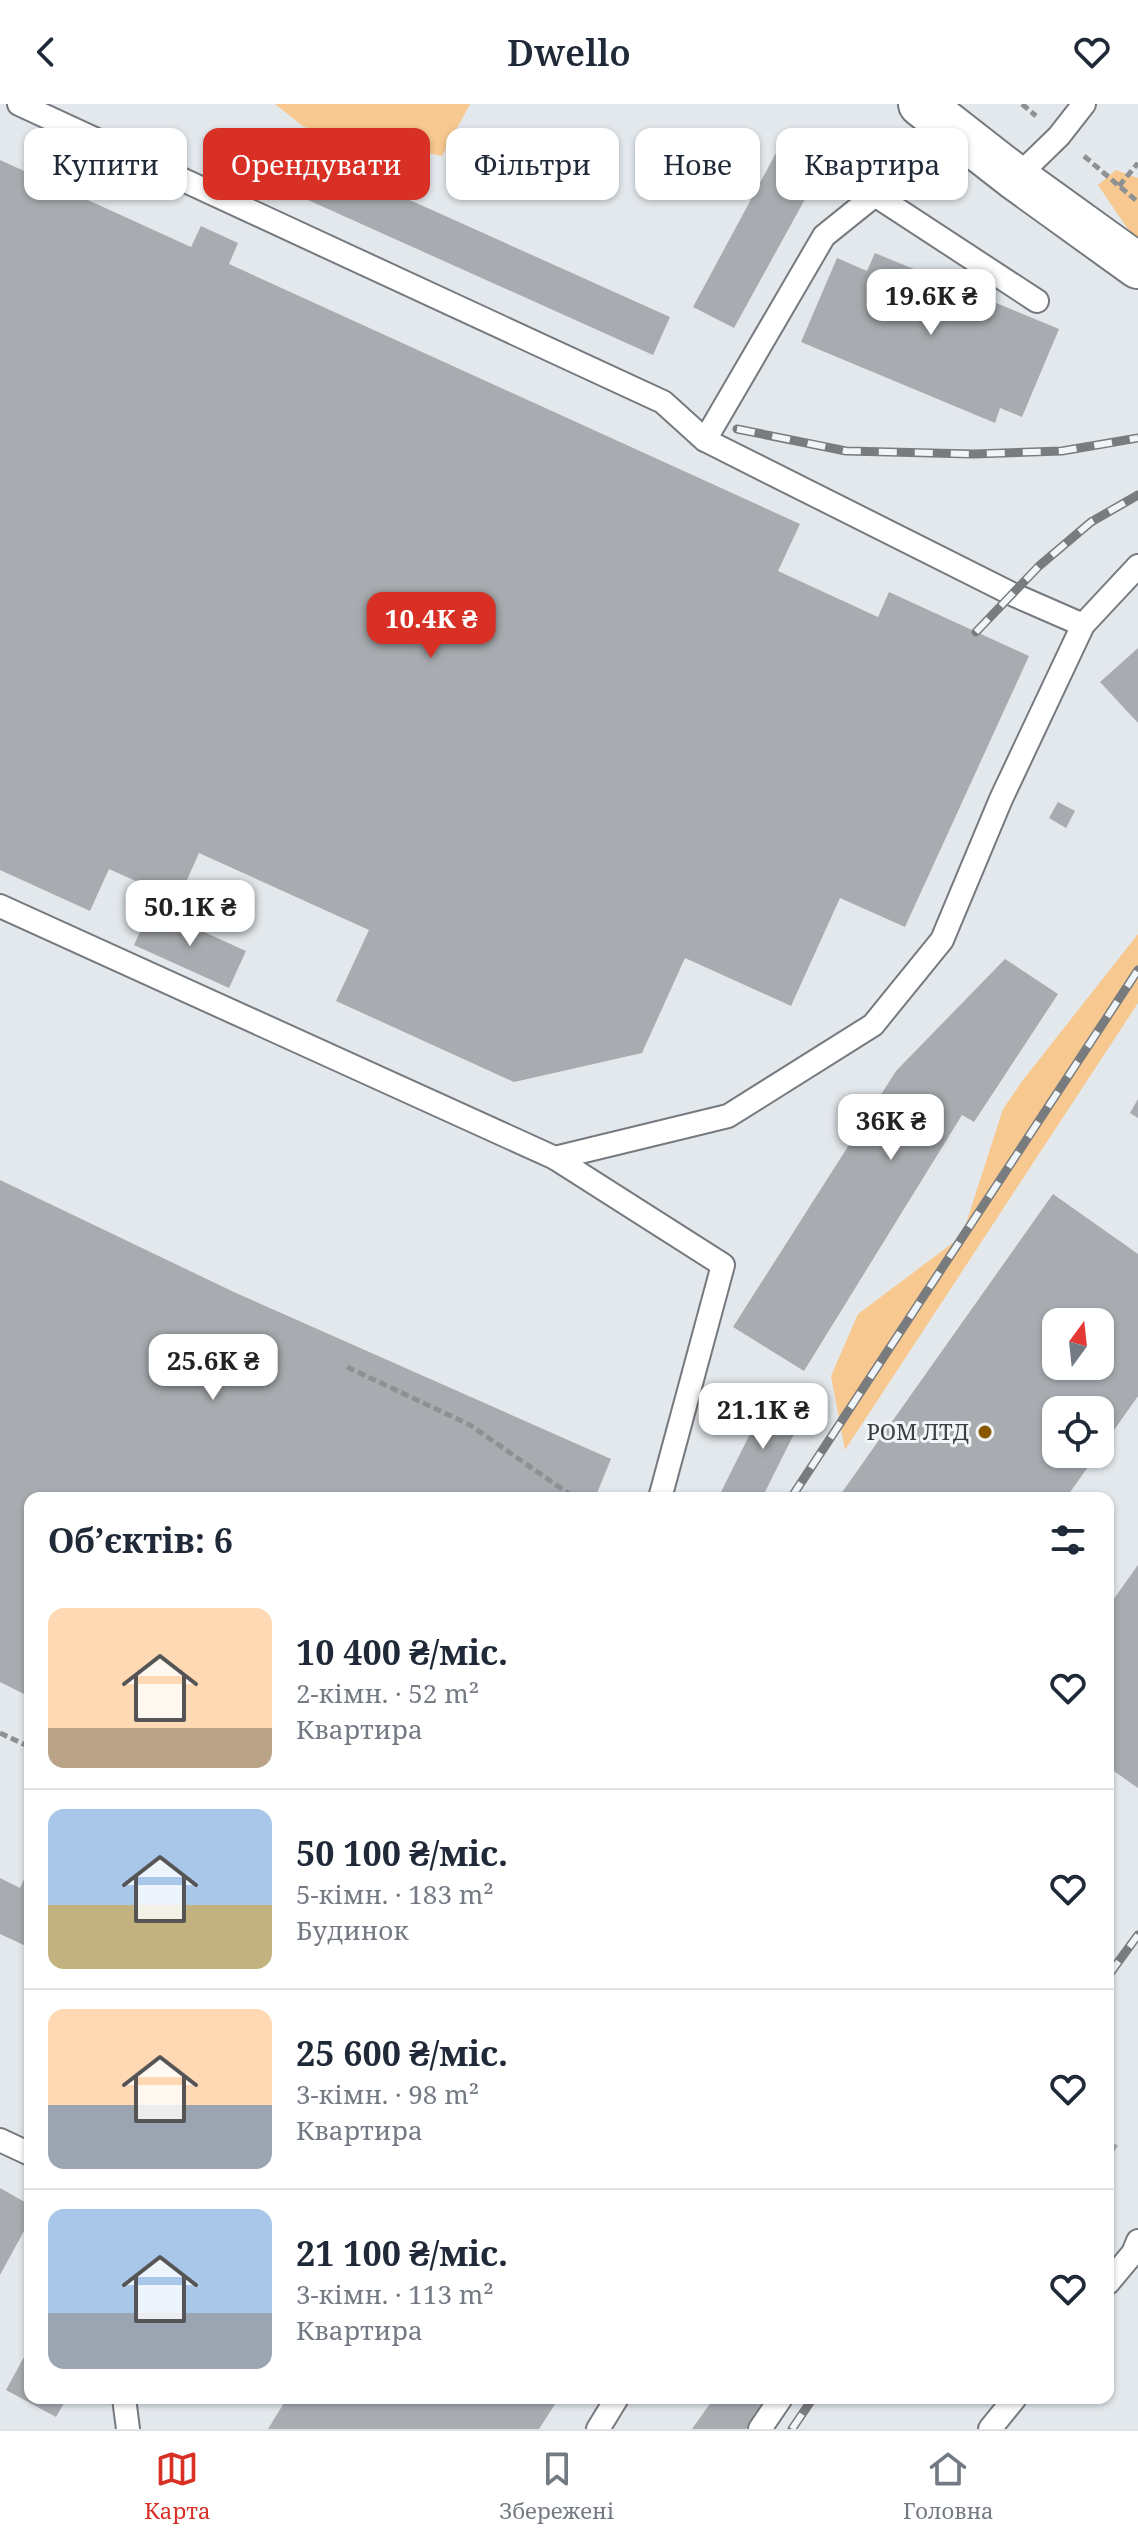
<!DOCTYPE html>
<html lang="uk">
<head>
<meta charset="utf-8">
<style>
  body { margin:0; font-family:"Noto Serif",serif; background:#f6f6f7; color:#1f2937; height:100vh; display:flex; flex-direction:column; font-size:30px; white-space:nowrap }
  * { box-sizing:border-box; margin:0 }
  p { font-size:26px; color:#747a83 }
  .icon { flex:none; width:44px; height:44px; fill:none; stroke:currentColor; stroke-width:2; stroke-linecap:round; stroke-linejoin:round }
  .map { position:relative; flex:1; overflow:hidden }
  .sheet { position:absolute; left:24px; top:1388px; width:1090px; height:912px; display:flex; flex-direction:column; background:#fff; border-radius:16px; box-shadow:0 2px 6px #0004 }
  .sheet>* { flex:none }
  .top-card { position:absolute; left:24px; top:24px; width:1090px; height:72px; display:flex; gap:16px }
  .needle { width:52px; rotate:15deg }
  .buttons { position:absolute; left:1042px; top:1204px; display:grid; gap:16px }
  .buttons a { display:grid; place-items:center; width:72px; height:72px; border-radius:16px; background:#fff; box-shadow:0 2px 6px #0004; font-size:40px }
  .price { position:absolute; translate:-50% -68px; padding:0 18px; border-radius:16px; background:#fff; color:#222; font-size:26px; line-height:52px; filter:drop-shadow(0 2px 4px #0008) }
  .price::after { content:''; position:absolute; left:50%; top:48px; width:24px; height:18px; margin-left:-12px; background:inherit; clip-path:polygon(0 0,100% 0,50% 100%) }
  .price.active { background:#d93025; color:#fff }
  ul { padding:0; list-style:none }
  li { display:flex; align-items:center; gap:24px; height:200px; padding:0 24px }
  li+li { border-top:2px solid #e0e1e3 }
  li span { display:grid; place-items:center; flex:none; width:224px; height:160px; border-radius:16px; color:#555 }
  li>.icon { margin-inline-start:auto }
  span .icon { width:96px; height:96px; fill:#fffc; stroke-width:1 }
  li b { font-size:34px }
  h2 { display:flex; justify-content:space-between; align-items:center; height:96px; padding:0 24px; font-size:34px }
  .tag { padding:0 28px; border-radius:16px; background:#fff; box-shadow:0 2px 6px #0004; font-size:28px; line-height:72px }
  .tag.active { background:#d93025; color:#fff }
  header { display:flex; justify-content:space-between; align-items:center; height:104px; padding:0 24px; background:#fff; font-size:36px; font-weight:600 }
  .menu { display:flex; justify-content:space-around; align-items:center; height:112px; border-top:2px solid #e0e1e3; background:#fff; font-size:22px; color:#747a83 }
  .menu a { display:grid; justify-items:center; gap:4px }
  .menu .active { color:#d93025 }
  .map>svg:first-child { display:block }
  .green { fill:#f7c990 }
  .building { fill:#a8acb0; fill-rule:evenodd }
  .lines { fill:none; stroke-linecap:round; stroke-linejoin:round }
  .lane-casing { stroke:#767a7e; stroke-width:26 }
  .street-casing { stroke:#767a7e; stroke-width:48 }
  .path { stroke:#8d9194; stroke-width:5; stroke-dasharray:8 4; stroke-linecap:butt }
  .lane { stroke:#fff; stroke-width:22 }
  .street { stroke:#fff; stroke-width:44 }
  .rail-casing { stroke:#797c7f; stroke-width:9 }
  .rail { stroke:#f0f5f9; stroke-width:6; stroke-dasharray:18; stroke-linecap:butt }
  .poi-dot { fill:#895700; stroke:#f0f5f9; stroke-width:3 }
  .labels { text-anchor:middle; stroke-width:6; stroke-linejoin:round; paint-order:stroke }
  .poi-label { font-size:22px; fill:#3b3d3f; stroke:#f0f5f9; text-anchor:end }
</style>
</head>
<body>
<header><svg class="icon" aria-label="back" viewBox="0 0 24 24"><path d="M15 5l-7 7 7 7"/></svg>Dwello<svg class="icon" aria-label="heart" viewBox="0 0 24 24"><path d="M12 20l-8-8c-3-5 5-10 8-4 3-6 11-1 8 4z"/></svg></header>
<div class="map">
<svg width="1138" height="2325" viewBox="0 0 1138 2325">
  <rect width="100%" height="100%" fill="#e3e8ec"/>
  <!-- green -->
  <g class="green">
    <path d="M 275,0 L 470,0 L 442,52 L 304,23 Z"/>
    <path d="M 1116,66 L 1138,74 L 1138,140 L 1098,81 Z"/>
    <path d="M 1138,830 L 1138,899 L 845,1346 L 831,1272 L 858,1210 L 962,1132 L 1003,1005 L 1023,976 Z"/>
  </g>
  <!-- building -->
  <g class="building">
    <path d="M 789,25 L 831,48 L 734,224 L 693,203 Z"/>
    <path d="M 276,36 L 670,213 L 653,251 L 259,74 Z"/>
    <path d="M 0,56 L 191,143 L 201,122 L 238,139 L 229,160 L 800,420 L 778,467 L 878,513 L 889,488 L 1029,552 L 905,823 L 840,794 L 791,902 L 685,854 L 642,949 L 514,978 L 336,897 L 369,826 L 199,749 L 178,796 L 109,765 L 90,807 L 0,766 Z"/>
    <path d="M 875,149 L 1059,225 L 1022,313 L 1000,304 L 995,319 L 801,238 L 837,154 L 867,167 Z"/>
    <path d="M 1138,544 L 1138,619 L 1100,578 Z"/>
    <path d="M 1058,698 L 1075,707 L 1066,724 L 1049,714 Z"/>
    <path d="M 151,804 L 246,847 L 229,884 L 134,841 Z"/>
    <path d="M 1005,855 L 1058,890 L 974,1018 L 962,1011 L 804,1267 L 733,1223 L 896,967 Z"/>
    <path d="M 1138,995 L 1138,1014 L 1130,1009 Z"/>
    <path d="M 0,1076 L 236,1189 L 611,1355 L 595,1394 L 30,1394 L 30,1593 L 0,1578 Z"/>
    <path d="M 1053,1090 L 1138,1150 L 1138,1292 L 1100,1346 L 1100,1306 L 1056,1306 L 1056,1350 L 1097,1350 L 1066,1394 L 838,1394 ZM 1056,1218 L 1100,1218 L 1100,1262 L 1056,1262 Z"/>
    <path d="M 769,1292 L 804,1310 L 762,1394 L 723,1394 L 719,1392 Z"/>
    <path d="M 1138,1461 L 1138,1684 L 1108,1663 L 1108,1503 Z"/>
    <path d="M 30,1762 L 30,1844 L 0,1830 L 0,1774 L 20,1784 Z"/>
    <path d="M 1108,2035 L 1118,2042 L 1108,2056 Z"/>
    <path d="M 0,2084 L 30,2101 L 30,2116 L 0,2171 Z"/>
    <path d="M 30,2242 L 30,2294 L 67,2294 L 56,2313 L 6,2286 Z"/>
    <path d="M 287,2294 L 559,2294 L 539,2325 L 268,2325 Z"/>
    <path d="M 714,2294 L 768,2294 L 746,2325 L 692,2325 Z"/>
  </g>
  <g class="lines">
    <!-- lane casing -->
    <g class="lane-casing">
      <g id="lane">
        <path d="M 19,0 L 663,298 L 705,336 L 824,132 L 906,66 L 945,18"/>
        <path d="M 1016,74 L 1059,32 L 1084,0"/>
        <path d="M 875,91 L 1037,197"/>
        <path d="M 705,336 L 1012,490 L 1083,521"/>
        <path d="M 0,802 L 555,1054 L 723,1161 L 660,1394"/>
        <path d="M 555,1054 L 728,1012 L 873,921 L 942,836 L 1001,695 L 1083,521 L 1138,462"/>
        <path d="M 0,2036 L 30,2050"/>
        <path d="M 1108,2179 L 1133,2149 L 1138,2137"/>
        <path d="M 124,2294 L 128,2325"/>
        <path d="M 598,2325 L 617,2294"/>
        <path d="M 760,2325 L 781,2294"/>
        <path d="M 990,2325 L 1015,2294"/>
      </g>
    </g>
    <!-- street casing -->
    <g class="street-casing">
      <path id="street" d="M 921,0 L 1016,74 L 1138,162"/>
    </g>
    <!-- path -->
    <g class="path">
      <path d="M 1022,0 L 1036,12"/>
      <path d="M 1084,52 L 1138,98"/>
      <path d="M 1119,82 L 1138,59"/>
      <path d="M 347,1263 L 470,1321 L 575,1394"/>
      <path d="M 0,1629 L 30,1643"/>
    </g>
    <!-- lane -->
    <use href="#lane" class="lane"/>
    <!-- street -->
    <use href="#street" class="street"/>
    <!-- rail casing -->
    <g class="rail-casing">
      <g id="rail">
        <path d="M 737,325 L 846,347 L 974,350 L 1062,347 L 1138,334"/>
        <path d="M 976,528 L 1039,462 L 1091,418 L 1138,391"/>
        <path d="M 791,1394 L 1138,866"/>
        <path d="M 1108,1872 L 1138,1831"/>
        <path d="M 792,2325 L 813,2294"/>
      </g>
    </g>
    <!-- rail -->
    <use href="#rail" class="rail"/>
  </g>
  <!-- markers -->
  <circle class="poi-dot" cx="985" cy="1328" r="8"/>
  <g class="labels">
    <!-- poi labels -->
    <g class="poi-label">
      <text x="969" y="1336">РОМ ЛТД</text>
    </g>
  </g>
</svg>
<div class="buttons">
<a><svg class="needle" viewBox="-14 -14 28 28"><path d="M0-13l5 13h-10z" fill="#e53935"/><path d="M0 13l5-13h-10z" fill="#747a83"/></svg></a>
<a><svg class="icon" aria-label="locate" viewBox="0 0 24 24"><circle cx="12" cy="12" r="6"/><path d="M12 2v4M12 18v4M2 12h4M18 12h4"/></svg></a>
</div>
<b class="price" style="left:931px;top:233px">19.6K ₴</b>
<b class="price active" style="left:431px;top:556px">10.4K ₴</b>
<b class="price" style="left:190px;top:844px">50.1K ₴</b>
<b class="price" style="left:891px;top:1058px">36K ₴</b>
<b class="price" style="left:213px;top:1298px">25.6K ₴</b>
<b class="price" style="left:763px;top:1347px">21.1K ₴</b>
<div class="top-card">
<a class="tag">Купити</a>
<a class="tag active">Орендувати</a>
<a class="tag">Фільтри</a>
<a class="tag">Нове</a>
<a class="tag">Квартира</a>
</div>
<section class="sheet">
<h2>Об’єктів: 6<svg class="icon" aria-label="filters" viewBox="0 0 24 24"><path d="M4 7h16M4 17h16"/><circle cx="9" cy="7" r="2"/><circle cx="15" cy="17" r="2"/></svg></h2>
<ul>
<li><span style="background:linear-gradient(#ffd9b3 75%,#b9a48a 0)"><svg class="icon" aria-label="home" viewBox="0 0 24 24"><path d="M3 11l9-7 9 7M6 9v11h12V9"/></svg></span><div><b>10 400 ₴/міс.</b><p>2-кімн. · 52 m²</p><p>Квартира</p></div><svg class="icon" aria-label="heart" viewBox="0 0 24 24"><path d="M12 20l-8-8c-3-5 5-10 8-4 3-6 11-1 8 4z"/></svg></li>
<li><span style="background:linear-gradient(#a9c7e8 60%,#c2b280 0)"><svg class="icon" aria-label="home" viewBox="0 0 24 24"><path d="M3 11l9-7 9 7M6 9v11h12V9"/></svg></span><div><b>50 100 ₴/міс.</b><p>5-кімн. · 183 m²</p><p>Будинок</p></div><svg class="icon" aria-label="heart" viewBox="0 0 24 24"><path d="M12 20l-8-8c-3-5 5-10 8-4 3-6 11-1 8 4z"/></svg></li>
<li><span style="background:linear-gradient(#ffd9b3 60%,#9aa5b1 0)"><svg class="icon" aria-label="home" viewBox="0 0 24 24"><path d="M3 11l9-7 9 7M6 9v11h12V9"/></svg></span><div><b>25 600 ₴/міс.</b><p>3-кімн. · 98 m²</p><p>Квартира</p></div><svg class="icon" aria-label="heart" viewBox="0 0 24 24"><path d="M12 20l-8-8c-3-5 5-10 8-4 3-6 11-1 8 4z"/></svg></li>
<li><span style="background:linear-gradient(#a9c7e8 65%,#9aa5b1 0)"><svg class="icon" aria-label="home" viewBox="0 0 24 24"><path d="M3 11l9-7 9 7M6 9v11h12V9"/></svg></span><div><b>21 100 ₴/міс.</b><p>3-кімн. · 113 m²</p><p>Квартира</p></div><svg class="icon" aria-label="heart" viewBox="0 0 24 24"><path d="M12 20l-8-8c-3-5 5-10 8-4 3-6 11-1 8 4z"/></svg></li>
</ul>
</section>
</div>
<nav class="menu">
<a class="active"><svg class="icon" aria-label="map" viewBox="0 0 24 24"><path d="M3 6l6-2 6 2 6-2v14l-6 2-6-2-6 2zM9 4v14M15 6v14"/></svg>Карта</a>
<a><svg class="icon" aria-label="saved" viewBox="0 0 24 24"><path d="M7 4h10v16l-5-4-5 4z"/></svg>Збережені</a>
<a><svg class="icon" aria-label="home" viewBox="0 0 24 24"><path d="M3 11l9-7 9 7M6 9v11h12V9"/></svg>Головна</a>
</nav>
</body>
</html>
